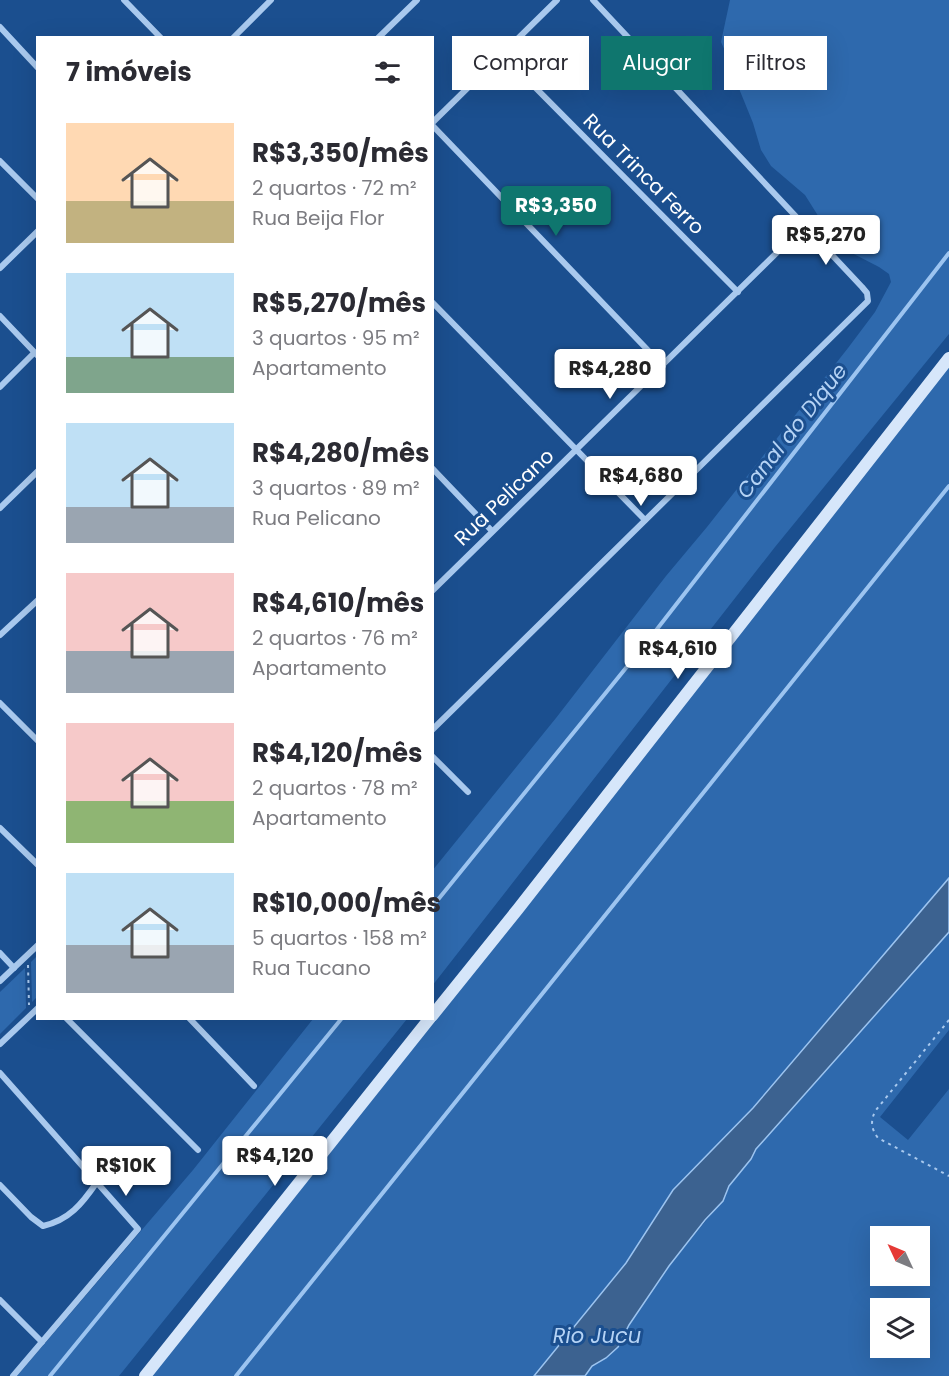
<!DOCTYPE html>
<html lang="pt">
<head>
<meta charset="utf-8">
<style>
  body { margin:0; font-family:Poppins,sans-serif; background:#f2f2f3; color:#2b2b33; height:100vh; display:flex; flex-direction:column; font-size:22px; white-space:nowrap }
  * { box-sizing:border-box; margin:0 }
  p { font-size:20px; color:#7c7c81 }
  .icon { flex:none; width:33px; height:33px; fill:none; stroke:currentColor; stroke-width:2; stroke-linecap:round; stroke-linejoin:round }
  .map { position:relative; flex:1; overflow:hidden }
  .sheet { position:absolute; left:36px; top:36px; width:398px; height:984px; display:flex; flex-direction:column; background:#fff; border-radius:0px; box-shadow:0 6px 24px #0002 }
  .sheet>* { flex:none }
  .guide { position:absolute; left:452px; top:36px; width:406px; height:54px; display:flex; gap:12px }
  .needle { width:39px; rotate:314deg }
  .controls { position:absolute; left:870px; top:1226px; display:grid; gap:12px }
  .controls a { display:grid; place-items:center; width:60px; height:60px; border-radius:0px; background:#fff; box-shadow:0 6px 24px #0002; font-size:30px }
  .price { position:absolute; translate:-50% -51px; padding:0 14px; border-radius:6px; background:#fff; color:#222; font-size:20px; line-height:39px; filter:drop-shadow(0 2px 3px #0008) }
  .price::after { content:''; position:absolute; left:50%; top:36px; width:18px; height:14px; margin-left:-9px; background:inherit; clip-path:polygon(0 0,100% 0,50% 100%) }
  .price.active { background:#0f766e; color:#fff }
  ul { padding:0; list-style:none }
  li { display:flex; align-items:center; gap:18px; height:150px; padding:0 30px }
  li span { display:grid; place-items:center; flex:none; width:168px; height:120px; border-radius:0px; color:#555 }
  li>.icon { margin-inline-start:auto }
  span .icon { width:72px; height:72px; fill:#fffc; stroke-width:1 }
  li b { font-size:26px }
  h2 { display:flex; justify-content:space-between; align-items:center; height:72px; padding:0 30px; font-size:26px }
  .tag { padding:0 21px; border-radius:0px; background:#fff; box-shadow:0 6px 24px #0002; font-size:21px; line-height:54px }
  .tag.active { background:#0f766e; color:#fff }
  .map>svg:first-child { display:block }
  .green { fill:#2e69ad; fill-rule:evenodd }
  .water { fill:#3c6290; stroke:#9cc4f0; stroke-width:1.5 }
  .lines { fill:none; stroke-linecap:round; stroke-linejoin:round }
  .stream { stroke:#9cc4f0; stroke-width:4 }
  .path { stroke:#a9c9ee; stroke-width:2; stroke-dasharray:3 4.5; stroke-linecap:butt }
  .minor { stroke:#a9c9ee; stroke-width:6 }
  .secondary { stroke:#d6e6fa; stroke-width:12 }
  .labels { text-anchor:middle; stroke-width:6; stroke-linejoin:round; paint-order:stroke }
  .street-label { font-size:20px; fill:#fff; stroke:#1b4f8f }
  .water-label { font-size:21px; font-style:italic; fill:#b5d3f5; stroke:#1b4f8f }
</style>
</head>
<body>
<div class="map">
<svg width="949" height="1376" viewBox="0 0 949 1376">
  <rect width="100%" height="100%" fill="#1b4f8f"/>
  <!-- green -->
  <g class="green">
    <path d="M 730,0 L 949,0 L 949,334 L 775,547 L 432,986 L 432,871 L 556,718 L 666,576 L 707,527 L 848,348 L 875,312 L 891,282 L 889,274 L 879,267 L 848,251 L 822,222 L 805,195 L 771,166 L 761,150 L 753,123 L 740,91 L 736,75 L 721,42 Z"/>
    <path d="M 949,365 L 949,878 L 753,1108 L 673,1190 L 626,1263 L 534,1376 L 144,1376 Z"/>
    <path d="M 949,932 L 949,1030 L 880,1117 L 908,1140 L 949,1089 L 949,1376 L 585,1376 L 592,1366 L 606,1358 L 618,1347 L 629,1325 L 669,1266 L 726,1196 C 730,1179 748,1166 756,1149 ZM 880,1236 L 920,1236 L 920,1275 L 880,1275 ZM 880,1308 L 920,1308 L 920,1347 L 880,1347 Z"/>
    <path d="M 37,956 L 37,997 L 32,1002 L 31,962 Z"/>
    <path d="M 25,968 L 26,1008 L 0,1034 L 0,992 Z"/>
    <path d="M 313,1019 L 407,1019 L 119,1376 L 17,1376 L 193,1170 Z"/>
  </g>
  <!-- water -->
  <path class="water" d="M 949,878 L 949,932 L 756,1149 L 751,1159 L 729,1186 L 723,1201 L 705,1220 L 669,1266 L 629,1325 L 618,1347 L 606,1358 L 592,1366 L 585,1376 L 534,1376 L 626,1263 L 673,1190 L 753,1108 Z"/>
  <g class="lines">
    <!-- stream -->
    <g class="stream">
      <path d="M 432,907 L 647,642 L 949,253"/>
      <path d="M 50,1376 L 342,1018"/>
      <path d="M 236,1376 L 949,486"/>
    </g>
    <!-- path -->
    <g class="path">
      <path d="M 28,965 L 29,1005"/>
      <path d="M 949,1020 L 876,1110 C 870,1120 871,1129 878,1138 L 949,1176"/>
    </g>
    <!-- minor -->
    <g class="minor">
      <path d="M 124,0 L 161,38"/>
      <path d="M 0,27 L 38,68"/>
      <path d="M 233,38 L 271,0"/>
      <path d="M 378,38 L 417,0"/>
      <path d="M 502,54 L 738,292"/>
      <path d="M 432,123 L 557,0"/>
      <path d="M 432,125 L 663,366"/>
      <path d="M 0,161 L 38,199"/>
      <path d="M 0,268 L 38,231"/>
      <path d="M 432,302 L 645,520"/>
      <path d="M 0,316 L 38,356"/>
      <path d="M 0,387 L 34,353"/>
      <path d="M 432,468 L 492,531"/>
      <path d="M 0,508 L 38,471"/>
      <path d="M 432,591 L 804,226"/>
      <path d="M 0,635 L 38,600"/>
      <path d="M 0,703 L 38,741"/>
      <path d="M 432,730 L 868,301 L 867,293 L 862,287 L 593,0"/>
      <path d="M 432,756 L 468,792"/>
      <path d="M 0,828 L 38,865"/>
      <path d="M 0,953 L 14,968"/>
      <path d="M 0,981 L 38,945"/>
      <path d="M 66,1018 L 198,1150"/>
      <path d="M 189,1018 L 254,1086"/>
      <path d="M 0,1044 L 38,1008"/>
      <path d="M 0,1073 L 138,1229 L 13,1376"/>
      <path d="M 0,1185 L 31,1217 L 43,1226 C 69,1220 82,1204 97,1182"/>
      <path d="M 0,1300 L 42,1342"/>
    </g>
    <!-- secondary -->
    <g class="secondary">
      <path d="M 432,1016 L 518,909 L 949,358"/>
      <path d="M 145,1376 L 430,1018"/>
    </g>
  </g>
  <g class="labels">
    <!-- street labels -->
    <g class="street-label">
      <text transform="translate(644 174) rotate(45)" y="7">Rua Trinca Ferro</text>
      <text transform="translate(504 497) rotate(-44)" y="7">Rua Pelicano</text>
    </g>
    <!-- water labels -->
    <g class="water-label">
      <text transform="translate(792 431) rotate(-52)" y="7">Canal do Dique</text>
      <text x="597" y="1343">Rio Jucu</text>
    </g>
  </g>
</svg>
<div class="controls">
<a><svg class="needle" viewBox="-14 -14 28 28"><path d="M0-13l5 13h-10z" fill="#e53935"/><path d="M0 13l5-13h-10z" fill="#7c7c81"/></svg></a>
<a><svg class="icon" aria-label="layers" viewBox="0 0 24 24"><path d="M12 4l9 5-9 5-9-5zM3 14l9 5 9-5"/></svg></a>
</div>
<b class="price active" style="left:556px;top:237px">R$3,350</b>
<b class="price" style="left:826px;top:266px">R$5,270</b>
<b class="price" style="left:610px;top:400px">R$4,280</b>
<b class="price" style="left:641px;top:507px">R$4,680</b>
<b class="price" style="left:678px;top:680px">R$4,610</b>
<b class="price" style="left:275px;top:1187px">R$4,120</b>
<b class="price" style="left:126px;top:1197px">R$10K</b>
<div class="guide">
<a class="tag">Comprar</a>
<a class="tag active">Alugar</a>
<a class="tag">Filtros</a>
</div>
<section class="sheet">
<h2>7 imóveis<svg class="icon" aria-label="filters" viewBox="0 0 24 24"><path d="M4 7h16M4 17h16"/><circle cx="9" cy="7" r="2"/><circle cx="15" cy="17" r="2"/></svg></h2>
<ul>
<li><span style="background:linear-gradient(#ffd9b3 65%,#c2b280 0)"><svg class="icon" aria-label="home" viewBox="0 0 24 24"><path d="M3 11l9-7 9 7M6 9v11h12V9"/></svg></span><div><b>R$3,350/mês</b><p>2 quartos · 72 m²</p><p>Rua Beija Flor</p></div></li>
<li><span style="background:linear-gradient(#bfe0f5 70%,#7fa58c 0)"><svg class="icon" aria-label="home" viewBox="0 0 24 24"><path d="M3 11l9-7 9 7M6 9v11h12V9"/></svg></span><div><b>R$5,270/mês</b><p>3 quartos · 95 m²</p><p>Apartamento</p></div></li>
<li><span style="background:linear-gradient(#bfe0f5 70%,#9aa5b1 0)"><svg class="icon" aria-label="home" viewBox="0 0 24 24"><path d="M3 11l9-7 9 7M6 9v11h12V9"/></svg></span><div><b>R$4,280/mês</b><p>3 quartos · 89 m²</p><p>Rua Pelicano</p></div></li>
<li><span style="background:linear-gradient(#f6c9c9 65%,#9aa5b1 0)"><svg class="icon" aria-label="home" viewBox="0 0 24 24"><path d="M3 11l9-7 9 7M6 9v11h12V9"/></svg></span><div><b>R$4,610/mês</b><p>2 quartos · 76 m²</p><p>Apartamento</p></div></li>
<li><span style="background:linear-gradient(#f6c9c9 65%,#8fb573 0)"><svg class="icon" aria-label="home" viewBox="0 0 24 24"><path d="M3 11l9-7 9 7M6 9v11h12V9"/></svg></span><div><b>R$4,120/mês</b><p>2 quartos · 78 m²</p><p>Apartamento</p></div></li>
<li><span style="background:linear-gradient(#bfe0f5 60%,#9aa5b1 0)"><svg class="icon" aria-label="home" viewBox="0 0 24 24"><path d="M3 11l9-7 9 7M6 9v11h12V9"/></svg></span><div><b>R$10,000/mês</b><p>5 quartos · 158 m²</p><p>Rua Tucano</p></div></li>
</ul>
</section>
</div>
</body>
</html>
